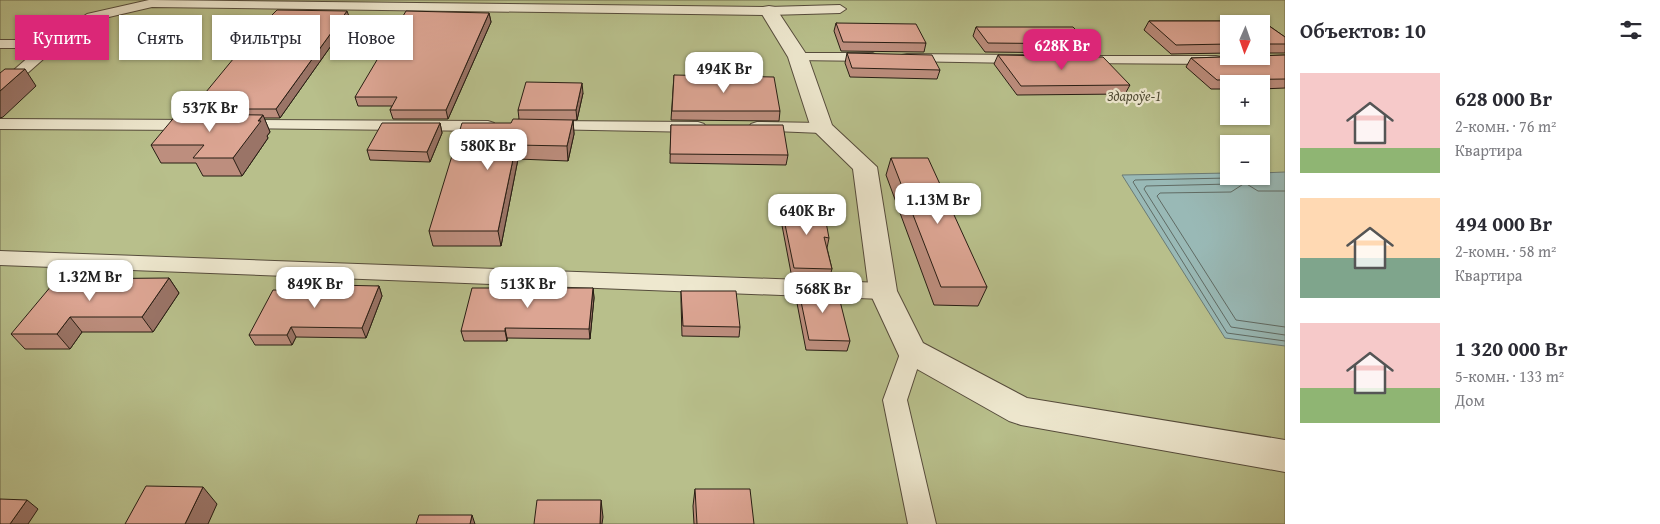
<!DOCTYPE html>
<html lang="ru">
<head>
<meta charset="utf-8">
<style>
  body { margin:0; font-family:"Gentium Book Plus",serif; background:#f2f2f3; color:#2b2b33; height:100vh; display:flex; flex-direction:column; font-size:19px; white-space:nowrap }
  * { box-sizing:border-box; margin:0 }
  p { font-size:16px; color:#7c7c81 }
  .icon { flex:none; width:28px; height:28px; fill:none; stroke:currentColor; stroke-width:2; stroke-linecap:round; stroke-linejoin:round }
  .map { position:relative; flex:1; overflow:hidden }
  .side { display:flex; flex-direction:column; background:#fff; width:375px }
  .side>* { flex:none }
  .hud { position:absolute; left:15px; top:15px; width:475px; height:45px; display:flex; gap:10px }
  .needle { width:32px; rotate:182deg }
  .fabs { position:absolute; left:1220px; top:15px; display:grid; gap:10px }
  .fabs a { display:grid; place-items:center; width:50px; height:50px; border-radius:0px; background:#fff; box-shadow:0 1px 4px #0004; font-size:25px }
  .price { position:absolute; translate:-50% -42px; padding:0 11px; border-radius:10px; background:#fff; color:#222; font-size:16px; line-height:32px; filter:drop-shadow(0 1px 2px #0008) }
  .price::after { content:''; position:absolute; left:50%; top:30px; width:15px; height:11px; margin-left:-8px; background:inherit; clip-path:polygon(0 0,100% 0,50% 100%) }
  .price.on { background:#db2777; color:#fff }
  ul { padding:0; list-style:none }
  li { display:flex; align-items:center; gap:15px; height:125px; padding:0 15px }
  li span { display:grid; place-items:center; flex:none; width:140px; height:100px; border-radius:0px; color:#555 }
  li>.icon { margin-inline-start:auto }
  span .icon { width:60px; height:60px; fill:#fffc; stroke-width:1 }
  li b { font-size:21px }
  h2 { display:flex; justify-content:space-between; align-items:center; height:60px; padding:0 15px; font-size:21px }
  .tag { padding:0 18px; border-radius:0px; background:#fff; box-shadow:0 1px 4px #0004; font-size:18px; line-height:45px }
  .tag.on { background:#db2777; color:#fff }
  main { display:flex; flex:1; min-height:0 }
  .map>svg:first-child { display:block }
  .green { fill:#b8bf8b; stroke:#706e4f; fill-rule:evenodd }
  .water { fill:#99b9b6; stroke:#6b7b75 }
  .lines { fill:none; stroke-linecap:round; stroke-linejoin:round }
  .shore { stroke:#606b64; stroke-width:1 }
  .service-casing { stroke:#564c3c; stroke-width:2 }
  .minor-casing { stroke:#564c3c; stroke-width:2 }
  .service { fill:#eee8cf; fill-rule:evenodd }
  .minor { fill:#eee8cf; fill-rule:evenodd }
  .wall { fill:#bd8e7e; stroke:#271d13 }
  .shaded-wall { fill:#9a7467; stroke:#271d13 }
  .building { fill:#dca593; stroke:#271d13 }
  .labels { text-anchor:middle; stroke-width:4.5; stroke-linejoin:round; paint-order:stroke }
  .far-park-label { font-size:14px; font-style:italic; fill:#524e37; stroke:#eee8cf }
</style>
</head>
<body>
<main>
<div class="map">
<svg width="1285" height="524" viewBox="0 0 1285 524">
  <rect width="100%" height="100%" fill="#e5dbb5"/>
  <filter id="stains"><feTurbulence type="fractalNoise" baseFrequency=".004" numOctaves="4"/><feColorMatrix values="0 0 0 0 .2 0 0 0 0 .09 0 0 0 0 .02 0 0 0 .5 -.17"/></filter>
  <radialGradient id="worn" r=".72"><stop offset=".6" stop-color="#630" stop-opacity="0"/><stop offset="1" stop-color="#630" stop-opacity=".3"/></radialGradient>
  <!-- green -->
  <path class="green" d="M 0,0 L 1285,0 L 1285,524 L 0,524 ZM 1229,24 L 1261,24 L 1261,56 L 1229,56 ZM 1229,84 L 1261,84 L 1261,116 L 1229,116 ZM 1229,144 L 1261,144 L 1261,176 L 1229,176 Z"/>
  <!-- water -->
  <path class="water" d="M 1285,172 L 1285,346 L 1225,338 L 1122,175 L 1229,173 L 1229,176 L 1261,176 L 1261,173 Z"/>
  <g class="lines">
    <!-- shore -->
    <g class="shore">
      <path d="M 1232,176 L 1228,178 L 1135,180 L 1133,182 L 1227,333 L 1285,341"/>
      <path d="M 1239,176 L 1235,182 L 1230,184 L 1146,186 L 1144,189 L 1231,327 L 1285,335"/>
      <path d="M 1285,191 L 1258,191 L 1245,183 L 1231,192 L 1160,193 L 1157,196 L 1236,320 L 1285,327"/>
    </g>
    <!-- service casing -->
    <g class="service-casing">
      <g id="service">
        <path d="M 149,0 L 769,7 L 840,5 L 846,9 L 840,13 L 769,15 L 152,7 L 96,20 L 57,47 L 5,93 L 0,94 L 0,82 L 39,48 L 0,48 L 0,40 L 49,40 L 87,14 Z"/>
        <path d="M 798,53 L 873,53 L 880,57 L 873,61 L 793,60 L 791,57 Z"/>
        <path d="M 907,54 L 1023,55 L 1028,56 L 1030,59 L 1028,62 L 1023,63 L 902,61 L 900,58 L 902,55 Z"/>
        <path d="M 1080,56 L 1216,56 L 1221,57 L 1223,60 L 1221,63 L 1216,64 L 1075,63 L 1073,60 L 1075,57 Z"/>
        <path d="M 0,119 L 195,120 L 201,122 L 203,125 L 201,128 L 195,130 L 0,129 Z"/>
        <path d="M 239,120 L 488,121 L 494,123 L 496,126 L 494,129 L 488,131 L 233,128 L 231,125 L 233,122 Z"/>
        <path d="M 547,121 L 698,122 L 704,124 L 706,127 L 704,130 L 698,132 L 541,129 L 539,126 L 541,123 Z"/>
        <path d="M 757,122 L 822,123 L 828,125 L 830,128 L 828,131 L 822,133 L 751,130 L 749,127 L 751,124 Z"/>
        <path d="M 0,251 L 883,283 L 890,286 L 893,291 L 890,296 L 883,299 L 0,265 Z"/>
        <path d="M 912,342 L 920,345 L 923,351 L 907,400 L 936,524 L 908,524 L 883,400 L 901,351 L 904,345 Z"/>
      </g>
    </g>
    <!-- minor casing -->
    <g class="minor-casing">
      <path id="minor" d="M 769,6 L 775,7 L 808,57 L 832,125 L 877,167 L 897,291 L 923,343 L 1027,398 L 1285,440 L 1285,472 L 1021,425 L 1009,421 L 901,360 L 869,291 L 853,169 L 811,128 L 788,57 L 760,11 L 763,7 Z"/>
    </g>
    <!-- service -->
    <use href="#service" class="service"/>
    <!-- minor -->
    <use href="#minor" class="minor"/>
  </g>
  <!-- wall -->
  <g class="wall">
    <path d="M 489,13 L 491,22 L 448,119 L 393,119 L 390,110 L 392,106 L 358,106 L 355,97 Z"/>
    <path d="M 350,19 L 280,118 L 264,118 L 270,132 L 267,136 L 268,138 L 242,176 L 203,176 L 196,163 L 161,163 L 151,145 L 195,114 L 192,109 Z"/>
    <path d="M 1149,21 L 1262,21 L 1285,37 L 1285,53 L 1261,53 L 1261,24 L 1229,24 L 1229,53 L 1171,54 L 1144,30 Z"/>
    <path d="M 836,23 L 926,43 L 924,52 L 841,51 L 834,31 Z"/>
    <path d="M 976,27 L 1090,44 L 1086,53 L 985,52 L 973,36 Z"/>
    <path d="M 847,53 L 940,70 L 937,79 L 850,77 L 845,63 Z"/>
    <path d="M 998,55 L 1130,85 L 1125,94 L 1017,95 L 994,64 Z"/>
    <path d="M 1285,55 L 1285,88 L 1261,89 L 1261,84 L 1229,84 L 1229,89 L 1211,89 L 1186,67 L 1191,58 Z"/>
    <path d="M 674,75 L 780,111 L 779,121 L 671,120 Z"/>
    <path d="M 583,93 L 577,120 L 573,120 L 574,134 L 568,161 L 518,159 L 501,246 L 433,246 L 429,231 L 511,123 L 519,119 L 518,110 Z"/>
    <path d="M 440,123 L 442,133 L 430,162 L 370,160 L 367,150 Z"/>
    <path d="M 671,125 L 788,155 L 786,165 L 670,163 Z"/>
    <path d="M 891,158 L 987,287 L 978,306 L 934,305 L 886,175 Z"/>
    <path d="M 781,205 L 829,238 L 827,248 L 832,269 L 829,279 L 792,278 L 780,215 Z"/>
    <path d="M 169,278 L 179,293 L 153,332 L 82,332 L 70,349 L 25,349 L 11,334 Z"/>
    <path d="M 379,286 L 382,296 L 366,338 L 296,337 L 292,345 L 255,345 L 249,335 L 331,291 Z"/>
    <path d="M 798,287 L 850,341 L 847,351 L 806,350 L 796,298 Z"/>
    <path d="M 593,288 L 594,298 L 590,339 L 507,338 L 507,341 L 464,341 L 461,331 Z"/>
    <path d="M 681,291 L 740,327 L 739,337 L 682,336 L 681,301 Z"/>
    <path d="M 695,489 L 754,524 L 694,524 L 693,506 Z"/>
  </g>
  <!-- shaded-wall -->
  <g class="shaded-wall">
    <path d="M 347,11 L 350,19 L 280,118 L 276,109 Z"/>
    <path d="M 489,13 L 491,22 L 448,119 L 446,110 Z"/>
    <path d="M 25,69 L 36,86 L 3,117 L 0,118 L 0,91 Z"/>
    <path d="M 582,83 L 583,93 L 577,120 L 576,110 Z"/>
    <path d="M 263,115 L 270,132 L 267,136 L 268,138 L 242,176 L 233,158 Z"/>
    <path d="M 573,120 L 574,134 L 568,161 L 567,146 Z"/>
    <path d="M 440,123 L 442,133 L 430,162 L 427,152 Z"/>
    <path d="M 516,145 L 518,159 L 501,246 L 498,231 Z"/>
    <path d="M 169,278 L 179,293 L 153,332 L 142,317 Z"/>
    <path d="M 379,286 L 382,296 L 366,338 L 362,328 Z"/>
    <path d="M 593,288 L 594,298 L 590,339 L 589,329 Z"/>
    <path d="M 70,317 L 82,332 L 70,349 L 57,334 Z"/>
    <path d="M 291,327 L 296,337 L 292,345 L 287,335 Z"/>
    <path d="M 505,328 L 507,338 L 507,341 L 505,331 Z"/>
    <path d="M 203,487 L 217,504 L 208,524 L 185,524 Z"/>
    <path d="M 27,500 L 38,509 L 28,524 L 10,524 Z"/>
    <path d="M 601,500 L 603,517 L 602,524 L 600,524 Z"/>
    <path d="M 472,515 L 475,524 L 470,524 Z"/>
  </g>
  <!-- building -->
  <g class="building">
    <path d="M 277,10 L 347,11 L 276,109 L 192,109 L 257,30 Z"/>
    <path d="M 406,11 L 489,13 L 446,110 L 390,110 L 397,97 L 355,97 Z"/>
    <path d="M 1149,21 L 1262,21 L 1285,37 L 1285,44 L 1261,44 L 1261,24 L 1229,24 L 1229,44 L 1176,45 Z"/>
    <path d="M 836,23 L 916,24 L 926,43 L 843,42 Z"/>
    <path d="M 976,27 L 1073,27 L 1090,44 L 988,43 Z"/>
    <path d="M 847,53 L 932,55 L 940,70 L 852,68 Z"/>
    <path d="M 998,55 L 1103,57 L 1130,85 L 1021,86 Z"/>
    <path d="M 1285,55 L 1285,79 L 1217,80 L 1191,58 Z"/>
    <path d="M 5,69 L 25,69 L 0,91 L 0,73 Z"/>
    <path d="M 674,75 L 774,77 L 780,111 L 672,111 Z"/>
    <path d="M 526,82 L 582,83 L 576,110 L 518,110 Z"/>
    <path d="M 177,114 L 263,115 L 258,121 L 261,121 L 233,158 L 193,158 L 204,145 L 151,145 Z"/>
    <path d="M 513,119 L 573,120 L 567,146 L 516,145 L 498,231 L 429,231 L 462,123 L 511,123 Z"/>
    <path d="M 382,123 L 440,123 L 427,152 L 367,150 Z"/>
    <path d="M 671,125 L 783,125 L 788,155 L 670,154 Z"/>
    <path d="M 891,158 L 928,158 L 987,287 L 941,287 Z"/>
    <path d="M 781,205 L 823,206 L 829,238 L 824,237 L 832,269 L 794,268 Z"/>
    <path d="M 169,278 L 142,317 L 70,317 L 57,334 L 11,334 L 57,279 Z"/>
    <path d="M 334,285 L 379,286 L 362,328 L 291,327 L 287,335 L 249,335 L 273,290 L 331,291 Z"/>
    <path d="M 798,287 L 837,289 L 850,341 L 809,340 Z"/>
    <path d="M 472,288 L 593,288 L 589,329 L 505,328 L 505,331 L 461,331 Z"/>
    <path d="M 681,291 L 736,291 L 740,327 L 683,326 Z"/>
    <path d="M 146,486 L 203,487 L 185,524 L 125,524 Z"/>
    <path d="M 695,489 L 750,489 L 754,524 L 697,524 Z"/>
    <path d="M 0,499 L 27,500 L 10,524 L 0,524 Z"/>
    <path d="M 537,500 L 601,500 L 600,524 L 534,524 Z"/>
    <path d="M 419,515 L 472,515 L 470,524 L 416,524 Z"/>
  </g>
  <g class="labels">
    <!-- far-park labels -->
    <g class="far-park-label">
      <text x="1134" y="101">Здароўе-1</text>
    </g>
  </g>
  <rect width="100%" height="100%" filter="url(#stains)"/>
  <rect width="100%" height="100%" fill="url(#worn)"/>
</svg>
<div class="fabs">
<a><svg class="needle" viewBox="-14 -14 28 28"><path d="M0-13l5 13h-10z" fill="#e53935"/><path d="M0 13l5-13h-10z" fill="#7c7c81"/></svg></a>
<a>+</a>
<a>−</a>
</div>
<b class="price on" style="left:1062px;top:71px">628K Br</b>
<b class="price" style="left:724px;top:94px">494K Br</b>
<b class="price" style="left:210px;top:133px">537K Br</b>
<b class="price" style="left:488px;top:171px">580K Br</b>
<b class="price" style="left:938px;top:225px">1.13M Br</b>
<b class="price" style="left:807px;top:236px">640K Br</b>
<b class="price" style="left:90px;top:302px">1.32M Br</b>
<b class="price" style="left:315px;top:309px">849K Br</b>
<b class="price" style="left:528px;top:309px">513K Br</b>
<b class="price" style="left:823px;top:314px">568K Br</b>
<div class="hud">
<a class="tag on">Купить</a>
<a class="tag">Снять</a>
<a class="tag">Фильтры</a>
<a class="tag">Новое</a>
</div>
</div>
<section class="side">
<h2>Объектов: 10<svg class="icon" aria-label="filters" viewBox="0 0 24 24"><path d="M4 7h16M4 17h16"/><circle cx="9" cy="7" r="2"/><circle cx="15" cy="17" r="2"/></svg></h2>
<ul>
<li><span style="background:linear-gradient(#f6c9c9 75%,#8fb573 0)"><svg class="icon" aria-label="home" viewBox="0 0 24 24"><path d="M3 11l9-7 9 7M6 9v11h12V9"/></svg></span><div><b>628 000 Br</b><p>2-комн. · 76 m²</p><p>Квартира</p></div></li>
<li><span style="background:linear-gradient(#ffd9b3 60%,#7fa58c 0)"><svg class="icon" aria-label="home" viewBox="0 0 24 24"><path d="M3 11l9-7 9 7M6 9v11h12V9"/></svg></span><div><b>494 000 Br</b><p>2-комн. · 58 m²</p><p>Квартира</p></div></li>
<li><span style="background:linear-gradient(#f6c9c9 65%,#8fb573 0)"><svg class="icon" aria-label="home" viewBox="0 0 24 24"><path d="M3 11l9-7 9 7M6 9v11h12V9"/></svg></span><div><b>1 320 000 Br</b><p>5-комн. · 133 m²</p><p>Дом</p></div></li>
</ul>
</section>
</main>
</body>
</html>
